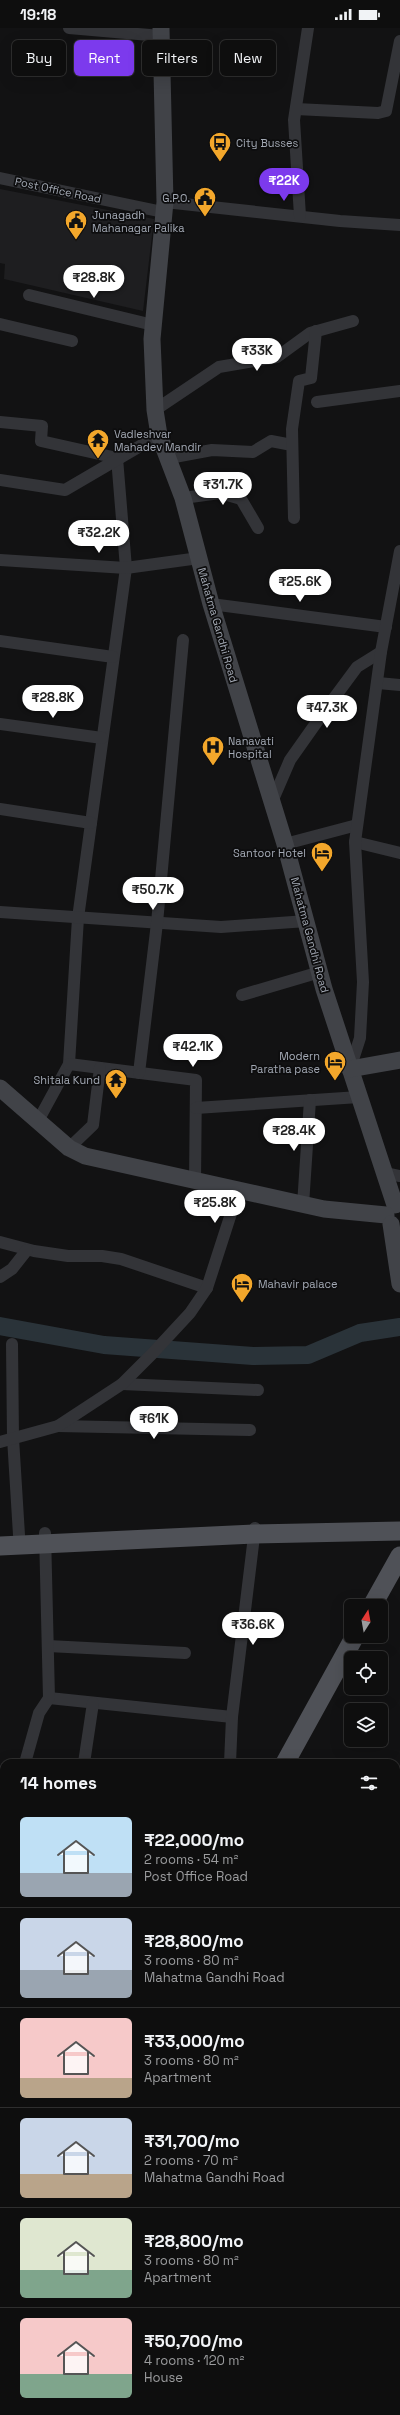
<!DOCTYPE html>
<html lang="en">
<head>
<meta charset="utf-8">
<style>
  body { margin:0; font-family:"Space Grotesk",sans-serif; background:#1c1c1c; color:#f1f3f6; height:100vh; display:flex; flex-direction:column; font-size:15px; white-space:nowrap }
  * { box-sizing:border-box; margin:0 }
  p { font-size:13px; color:#9b9c9e }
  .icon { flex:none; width:22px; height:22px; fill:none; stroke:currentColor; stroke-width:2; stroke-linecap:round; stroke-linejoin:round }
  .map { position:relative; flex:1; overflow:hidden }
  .side { position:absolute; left:0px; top:1731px; width:400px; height:656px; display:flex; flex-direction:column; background:#0e0e0e; border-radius:12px 12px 0 0; box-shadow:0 4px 16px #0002,0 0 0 1px #2e2e2e }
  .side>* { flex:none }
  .top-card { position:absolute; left:12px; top:12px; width:376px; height:36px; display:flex; gap:8px }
  .needle { width:26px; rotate:11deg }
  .buttons { position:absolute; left:344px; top:1571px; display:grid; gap:8px }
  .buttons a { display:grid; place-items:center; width:44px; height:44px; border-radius:6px; background:#0e0e0e; box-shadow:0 4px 16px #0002,0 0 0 1px #2e2e2e; font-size:20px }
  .price { position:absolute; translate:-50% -34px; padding:0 9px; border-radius:14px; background:#fff; color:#222; font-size:13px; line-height:26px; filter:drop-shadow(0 1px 2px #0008) }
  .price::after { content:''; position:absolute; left:50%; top:24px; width:12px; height:9px; margin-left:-6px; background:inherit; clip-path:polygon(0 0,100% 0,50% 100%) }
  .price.active { background:#7c3aed; color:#fff }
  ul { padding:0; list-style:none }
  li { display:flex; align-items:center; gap:12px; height:100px; padding:0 20px }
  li+li { border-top:1px solid #2e2e2e }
  li span { display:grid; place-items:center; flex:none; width:112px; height:80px; border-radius:6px; color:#555 }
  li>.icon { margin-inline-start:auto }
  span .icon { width:48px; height:48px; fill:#fffc; stroke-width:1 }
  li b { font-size:17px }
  h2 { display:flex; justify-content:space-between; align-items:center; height:48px; padding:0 20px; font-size:17px }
  .chip { padding:0 14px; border-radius:6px; background:#0e0e0e; box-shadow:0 4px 16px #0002,0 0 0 1px #2e2e2e; font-size:14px; line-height:36px }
  .chip.active { background:#7c3aed; color:#fff }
  .status { display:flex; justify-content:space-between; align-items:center; height:28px; padding:0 20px; background:#0e0e0e; direction:ltr }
  .status svg { height:11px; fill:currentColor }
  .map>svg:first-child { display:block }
  .built { fill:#1e1e20 }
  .green { fill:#1e261f }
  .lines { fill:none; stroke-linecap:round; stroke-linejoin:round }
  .river { stroke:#2a3339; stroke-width:18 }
  .street { stroke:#333438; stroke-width:12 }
  .secondary { stroke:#414348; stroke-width:17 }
  .primary { stroke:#4f5157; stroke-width:19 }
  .labels { text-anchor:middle; stroke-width:3.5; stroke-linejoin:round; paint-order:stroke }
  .poi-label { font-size:11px; fill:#a3a9b4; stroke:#0d0d0e; text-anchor:start }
  .street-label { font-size:11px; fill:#a3a9b4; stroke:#0d0d0e }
</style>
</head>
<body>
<div class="status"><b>19:18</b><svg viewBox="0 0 49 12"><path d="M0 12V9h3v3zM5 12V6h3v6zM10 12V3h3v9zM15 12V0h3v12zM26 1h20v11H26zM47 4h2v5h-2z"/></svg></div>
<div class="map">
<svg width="400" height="2387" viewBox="0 0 400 2387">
  <rect width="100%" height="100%" fill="#121213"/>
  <!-- built -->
  <path class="built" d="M 0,161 L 154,191 L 143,283 L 4,251 L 5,236 L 0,235 Z"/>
  <!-- green -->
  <path class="green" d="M 400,1905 L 400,2264 L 396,2264 L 396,1907 Z"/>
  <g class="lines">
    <!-- river -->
    <path class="river" d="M 0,1298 L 104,1317 L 253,1328 L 308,1327 L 360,1305 L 400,1299"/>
    <!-- street -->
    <g class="street">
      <path d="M 69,0 L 161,8"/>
      <path d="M 296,81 L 378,85 L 386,83 L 400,13"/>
      <path d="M 0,150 L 163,184"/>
      <path d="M 165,174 L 340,193 L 400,197"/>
      <path d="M 300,188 L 294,92 L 308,0"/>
      <path d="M 29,267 L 153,297"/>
      <path d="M 0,296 L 72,313"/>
      <path d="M 317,374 L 400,363"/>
      <path d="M 155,382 L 219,339 L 277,329 L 310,305 L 353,293"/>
      <path d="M 0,394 L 42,398 L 41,413 L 117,430 L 126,540 L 78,890 L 69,1036 L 38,1093"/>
      <path d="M 169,430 L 212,422 L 253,424 L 271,413 L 292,417"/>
      <path d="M 0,452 L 65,462 L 159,407"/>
      <path d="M 183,470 L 220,465 L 241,471 L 258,500"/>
      <path d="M 294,490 L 292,401 L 299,353 L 311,350 L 316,303"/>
      <path d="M 0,532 L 126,540 L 199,530"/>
      <path d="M 211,576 L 386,599"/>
      <path d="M 0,613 L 113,629"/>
      <path d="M 378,655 L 400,657"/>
      <path d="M 0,696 L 102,710"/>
      <path d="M 271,776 L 290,732 L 326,681 L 357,639 L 381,624"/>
      <path d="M 0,781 L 91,795"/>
      <path d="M 355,814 L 400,825"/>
      <path d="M 285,816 L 357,797"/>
      <path d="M 0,884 L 221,899 L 307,893"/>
      <path d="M 242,967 L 320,944"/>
      <path d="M 69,1036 L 196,1052 L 195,1154"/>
      <path d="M 350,1041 L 360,1010 L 363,954 L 355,814 L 381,624 L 400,523"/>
      <path d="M 139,1045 L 157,895 L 183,612"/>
      <path d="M 196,1080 L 359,1069"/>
      <path d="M 69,1120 L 93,1097 L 100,1040"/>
      <path d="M 385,1145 L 400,1148"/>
      <path d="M 303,1177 L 310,1072"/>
      <path d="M 0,1214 L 34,1223 L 68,1228 L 102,1228 L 121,1231 L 207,1260"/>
      <path d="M 0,1249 L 12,1241 L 27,1222"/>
      <path d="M 12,1316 L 13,1410 L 19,1507"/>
      <path d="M 122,1356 L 258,1362"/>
      <path d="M 58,1398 L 250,1402"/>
      <path d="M 0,1414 L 58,1398 L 122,1356 L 152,1326 L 190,1285 L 207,1260 L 238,1164"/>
      <path d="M 48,1618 L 185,1625"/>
      <path d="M 49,1670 L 232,1689"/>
      <path d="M 25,1735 L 39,1685 L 49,1670 L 45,1505"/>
      <path d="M 84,1735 L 93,1675"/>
      <path d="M 230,1735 L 232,1689 L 255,1500"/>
      <path d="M 0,2117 L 4,2117"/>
      <path d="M 0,2185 L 4,2228"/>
      <path d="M 396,2277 L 400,2277"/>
      <path d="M 0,2294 L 4,2294"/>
      <path d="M 23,2383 L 24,2387"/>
      <path d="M 72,2383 L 72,2387"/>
    </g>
    <!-- secondary -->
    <g class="secondary">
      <path d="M 161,0 L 165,174 L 152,311 L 155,382 L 159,407 L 183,470 L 211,576 L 285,816 L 324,961 L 395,1177"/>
      <path d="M 350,1041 L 400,1032"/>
      <path d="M 0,1060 L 69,1120 L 85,1128 L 324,1181 L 386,1187"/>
      <path d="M 391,1196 L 400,1256"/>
      <path d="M 396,1791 L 400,1790"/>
      <path d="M 0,1836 L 4,1836"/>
    </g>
    <!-- primary -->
    <g class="primary">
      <path d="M 0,1518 L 254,1506 L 400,1503"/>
      <path d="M 372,1578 L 400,1528"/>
      <path d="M 285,1735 L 355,1608"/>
      <path d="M 222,2383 L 222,2387"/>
    </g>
  </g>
  <!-- icons -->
  <defs>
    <g id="bus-pin" transform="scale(1.15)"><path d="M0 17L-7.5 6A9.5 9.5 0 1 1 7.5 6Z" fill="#f3a72b" stroke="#0d0d0e"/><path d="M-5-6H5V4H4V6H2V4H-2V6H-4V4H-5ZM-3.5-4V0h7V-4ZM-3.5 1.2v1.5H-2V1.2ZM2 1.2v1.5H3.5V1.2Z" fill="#111"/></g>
    <g id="civic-pin" transform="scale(1.15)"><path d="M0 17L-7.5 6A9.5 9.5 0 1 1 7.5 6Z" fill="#f3a72b" stroke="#0d0d0e"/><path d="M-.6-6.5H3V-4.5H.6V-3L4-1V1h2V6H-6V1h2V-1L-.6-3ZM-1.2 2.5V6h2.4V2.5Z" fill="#111"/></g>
    <g id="temple-pin" transform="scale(1.15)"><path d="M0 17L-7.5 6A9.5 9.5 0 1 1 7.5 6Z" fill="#f3a72b" stroke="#0d0d0e"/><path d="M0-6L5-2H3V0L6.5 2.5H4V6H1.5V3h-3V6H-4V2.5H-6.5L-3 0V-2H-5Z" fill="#111"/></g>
    <g id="hospital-pin" transform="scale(1.15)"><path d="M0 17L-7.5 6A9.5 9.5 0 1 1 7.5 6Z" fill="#f3a72b" stroke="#0d0d0e"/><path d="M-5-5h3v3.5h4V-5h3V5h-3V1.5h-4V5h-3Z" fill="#111"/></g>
    <g id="hotel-pin" transform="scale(1.15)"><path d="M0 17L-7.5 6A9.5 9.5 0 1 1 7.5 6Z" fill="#f3a72b" stroke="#0d0d0e"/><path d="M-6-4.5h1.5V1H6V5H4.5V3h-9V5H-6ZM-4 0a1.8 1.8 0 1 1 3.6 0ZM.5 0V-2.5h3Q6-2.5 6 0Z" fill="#111"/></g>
  </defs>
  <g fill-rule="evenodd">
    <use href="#bus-pin" x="220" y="115"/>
    <use href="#civic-pin" x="205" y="170"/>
    <use href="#civic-pin" x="76" y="193"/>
    <use href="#temple-pin" x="98" y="412"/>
    <use href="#hospital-pin" x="213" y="719"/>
    <use href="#hotel-pin" x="322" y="825"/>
    <use href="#hotel-pin" x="335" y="1034"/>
    <use href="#temple-pin" x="116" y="1052"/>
    <use href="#hotel-pin" x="242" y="1256"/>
  </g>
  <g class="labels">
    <!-- poi labels -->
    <g class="poi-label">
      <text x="236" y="119">City Busses</text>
      <text x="190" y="174" text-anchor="end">G.P.O.</text>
      <text x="92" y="191">Junagadh<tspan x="92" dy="13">Mahanagar Palika</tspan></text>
      <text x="114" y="410">Vadleshvar<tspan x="114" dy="13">Mahadev Mandir</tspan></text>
      <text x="228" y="717">Nanavati<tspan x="228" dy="13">Hospital</tspan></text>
      <text x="306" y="829" text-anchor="end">Santoor Hotel</text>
      <text x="320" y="1032" text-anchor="end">Modern<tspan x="320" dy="13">Paratha pase</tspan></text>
      <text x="100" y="1056" text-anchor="end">Shitala Kund</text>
      <text x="258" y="1260">Mahavir palace</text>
    </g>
    <!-- street labels -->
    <g class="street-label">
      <text transform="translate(58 162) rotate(12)" y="4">Post Office Road</text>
      <text transform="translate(218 597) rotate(74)" y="4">Mahatma Gandhi Road</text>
      <text transform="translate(310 907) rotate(75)" y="4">Mahatma Gandhi Road</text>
    </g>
  </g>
</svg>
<div class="buttons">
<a><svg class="needle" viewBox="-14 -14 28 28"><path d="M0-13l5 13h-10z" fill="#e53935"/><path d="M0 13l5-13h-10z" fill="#9b9c9e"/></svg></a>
<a><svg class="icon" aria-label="locate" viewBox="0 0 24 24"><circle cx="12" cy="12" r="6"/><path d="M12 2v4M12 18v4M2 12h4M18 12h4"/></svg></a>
<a><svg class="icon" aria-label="layers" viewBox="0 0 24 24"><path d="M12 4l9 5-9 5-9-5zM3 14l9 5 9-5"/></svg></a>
</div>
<b class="price active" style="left:284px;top:174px">₹22K</b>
<b class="price" style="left:94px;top:271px">₹28.8K</b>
<b class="price" style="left:257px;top:344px">₹33K</b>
<b class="price" style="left:223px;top:478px">₹31.7K</b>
<b class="price" style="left:99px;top:526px">₹32.2K</b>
<b class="price" style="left:300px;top:575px">₹25.6K</b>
<b class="price" style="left:53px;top:691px">₹28.8K</b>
<b class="price" style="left:327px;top:701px">₹47.3K</b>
<b class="price" style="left:153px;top:883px">₹50.7K</b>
<b class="price" style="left:193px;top:1040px">₹42.1K</b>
<b class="price" style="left:294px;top:1124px">₹28.4K</b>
<b class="price" style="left:215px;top:1196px">₹25.8K</b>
<b class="price" style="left:154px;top:1412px">₹61K</b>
<b class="price" style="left:253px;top:1618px">₹36.6K</b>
<div class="top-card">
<a class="chip">Buy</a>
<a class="chip active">Rent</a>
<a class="chip">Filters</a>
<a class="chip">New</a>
</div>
<section class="side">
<h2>14 homes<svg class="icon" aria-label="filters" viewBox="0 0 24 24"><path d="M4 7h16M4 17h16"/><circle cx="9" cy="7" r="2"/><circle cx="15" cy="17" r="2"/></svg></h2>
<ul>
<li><span style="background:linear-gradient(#bfe0f5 70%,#9aa5b1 0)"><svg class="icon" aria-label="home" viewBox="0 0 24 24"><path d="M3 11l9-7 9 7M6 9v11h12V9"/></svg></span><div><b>₹22,000/mo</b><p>2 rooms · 54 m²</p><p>Post Office Road</p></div></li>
<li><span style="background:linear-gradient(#c9d6e8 65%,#9aa5b1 0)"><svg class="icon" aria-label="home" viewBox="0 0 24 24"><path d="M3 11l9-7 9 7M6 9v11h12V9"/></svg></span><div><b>₹28,800/mo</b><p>3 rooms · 80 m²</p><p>Mahatma Gandhi Road</p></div></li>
<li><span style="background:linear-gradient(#f6c9c9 75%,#b9a48a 0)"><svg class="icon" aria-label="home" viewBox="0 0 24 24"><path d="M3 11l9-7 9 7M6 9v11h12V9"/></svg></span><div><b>₹33,000/mo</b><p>3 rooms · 80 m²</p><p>Apartment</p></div></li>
<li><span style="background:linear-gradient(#c9d6e8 70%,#b9a48a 0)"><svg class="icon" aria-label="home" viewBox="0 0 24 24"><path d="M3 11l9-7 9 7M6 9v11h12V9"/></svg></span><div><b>₹31,700/mo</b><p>2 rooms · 70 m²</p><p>Mahatma Gandhi Road</p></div></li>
<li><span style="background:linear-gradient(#dfe7d0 65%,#7fa58c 0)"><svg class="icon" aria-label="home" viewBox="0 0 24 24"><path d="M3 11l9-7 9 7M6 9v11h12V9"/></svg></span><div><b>₹28,800/mo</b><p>3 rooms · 80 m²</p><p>Apartment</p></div></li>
<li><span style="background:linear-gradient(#f6c9c9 70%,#7fa58c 0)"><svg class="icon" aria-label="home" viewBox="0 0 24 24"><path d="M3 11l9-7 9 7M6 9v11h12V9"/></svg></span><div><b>₹50,700/mo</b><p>4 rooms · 120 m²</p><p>House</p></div></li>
</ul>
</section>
</div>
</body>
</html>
